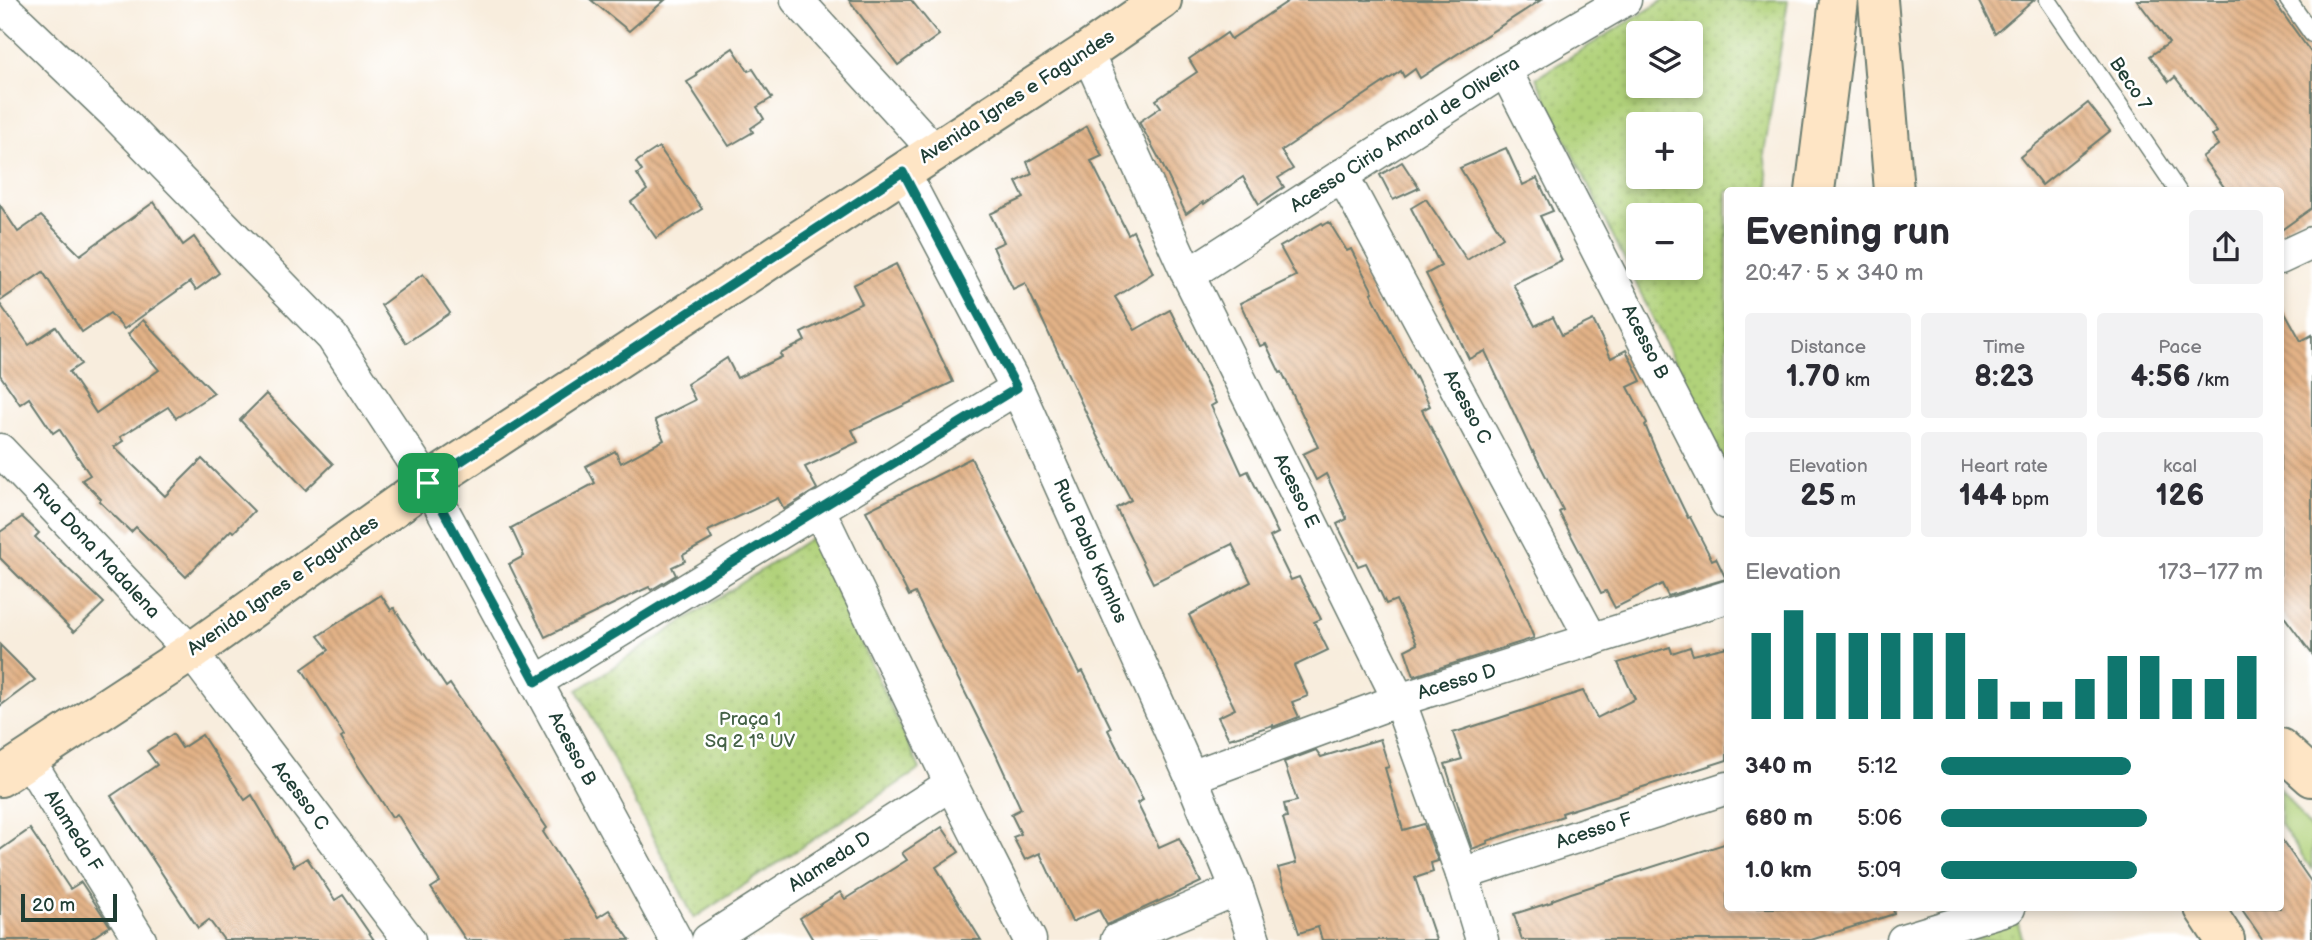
<!DOCTYPE html>
<html lang="en">
<head>
<meta charset="utf-8">
<style>
	:root { --surface:#fff; --page:#f2f2f3; --text:#2b2b33; --muted:#7c7c81; --accent:#0f766e }
	body { margin:0; font-family:"Balsamiq Sans",sans-serif; background:var(--page); color:var(--text); height:100vh; display:flex; flex-direction:column; font-size:26px; white-space:nowrap }
	* { box-sizing:border-box; margin:0 }
	p { font-size:23px; color:var(--muted) }
	.icon { flex:none; width:38px; height:38px; fill:none; stroke:currentColor; stroke-width:2; stroke-linecap:round; stroke-linejoin:round }
	.map { position:relative; flex:1; overflow:hidden }
	.drawer { position:absolute; left:1724px; top:187px; width:560px; height:724px; display:flex; flex-direction:column; background:var(--surface); border-radius:7px; box-shadow:0 4px 10px #0003 }
	.drawer>* { flex:none }
	.fabs { position:absolute; left:1626px; top:21px; display:grid; gap:14px }
	.fabs a { display:grid; place-items:center; width:77px; height:77px; border-radius:7px; background:var(--surface); box-shadow:0 4px 10px #0003; font-size:35px }
	.scale { position:absolute; left:21px; bottom:18px; width:96px; box-sizing:border-box; padding-left:7px; border:4px solid #1f3d34; border-top:0; font-size:19px; line-height:24px; white-space:nowrap; color:#1f3d34; -webkit-text-stroke:5px #fff; paint-order:stroke }
	.pin { position:absolute; display:grid; place-items:center; width:60px; height:60px; color:#fff; margin:-30px; border-radius:14px; box-shadow:0 4px 10px #0006 }
	.round { display:grid; place-items:center; flex:none; width:74px; height:74px; border-radius:7px; background:var(--page) }
	.headline { display:flex; align-items:center; justify-content:space-between; height:119px; padding:0 21px }
	h1 { font-size:38px; font-weight:700; line-height:52px }
	.metrics { display:grid; grid-template-columns:repeat(3,1fr); gap:10px; height:119px; padding:7px 21px }
	.metrics div { display:grid; align-content:center; border-radius:7px; background:var(--page); text-align:center }
	.metrics b { font-size:30px; font-weight:700 }
	.metrics small { font-size:19px; font-weight:400 }
	.metrics p { font-size:19px }
	.chart { height:196px; padding:14px 21px }
	.chart p { display:flex; justify-content:space-between }
	.chart svg { width:100%; height:126px; margin-top:7px; stroke:var(--accent); stroke-width:6 }
	ul { padding:0 21px; list-style:none; font-size:23px }
	li { display:grid; grid-template-columns:112px 84px 1fr; align-items:center; height:52px }
	li i { height:18px; border-radius:9px; background:var(--accent) }
	.map>svg:first-child { display:block }
</style>
</head>
<body>
<div class="map">
<svg width="2312" height="940" viewBox="0 0 2312 940">
	<defs>
		<pattern id="park-dots" width="8" height="8" patternUnits="userSpaceOnUse" patternTransform="scale(1.75)"><rect width="8" height="8" fill="#b1d27a"/><path d="M2 2h.1M6 6h.1" fill="none" stroke="#98b56a" stroke-width="1.8" stroke-linecap="round"/></pattern>
		<pattern id="building-back-hatch" width="6" height="6" patternUnits="userSpaceOnUse" patternTransform="scale(1.75)"><rect width="6" height="6" fill="#e3b287"/><path d="M-1 5l2 2M0 0l6 6M5-1l2 2" fill="none" stroke="#b7926f"/></pattern>
	</defs>
	<rect width="100%" height="100%" fill="#fff"/>
	<filter id="ink" filterUnits="userSpaceOnUse"><feTurbulence type="fractalNoise" baseFrequency=".0143" numOctaves="2"/><feDisplacementMap in="SourceGraphic" scale="14" xChannelSelector="R" yChannelSelector="G"/><feConvolveMatrix kernelMatrix="1 2 1 2 8 2 1 2 1" color-interpolation-filters="sRGB"/></filter>
	<filter id="wash" filterUnits="userSpaceOnUse"><feTurbulence type="fractalNoise" baseFrequency=".00686" numOctaves="4" result="noise"/><feDisplacementMap in="SourceGraphic" scale="28" xChannelSelector="R" yChannelSelector="G"/><feGaussianBlur stdDeviation="1.57" result="paint"/><feColorMatrix in="noise" values="0 0 0 0 0 0 0 0 0 0 0 0 0 0 0 0 0 1.4 0 .05"/><feComposite in="paint" operator="in"/></filter>
	<g filter="url(#wash)">
		<rect width="100%" height="100%" fill="#f8eddd"/>
		<polygon fill="#b1d27a" stroke="#688857" stroke-width="2" points="2280,788 2312,831 2312,870 2280,823"/>
		<g fill="url(#park-dots)" stroke="#688857" stroke-width="2" fill-rule="evenodd">
			<path d="M 1664,0 L 1788,0 L 1764,154 L 1770,191 L 1727,191 L 1727,470 L 1536,78 ZM 1638,33 L 1690,33 L 1690,86 L 1638,86 ZM 1638,124 L 1690,124 L 1690,177 L 1638,177 ZM 1638,215 L 1690,215 L 1690,268 L 1638,268 Z"/>
			<polygon points="812,537 920,769 694,918 578,690"/>
			<polygon points="2017,921 2023,940 1957,940"/>
		</g>
		<g id="blocks">
			<g fill="url(#building-back-hatch)">
				<polygon points="591,0 665,0 629,31"/>
				<polygon points="849,0 911,0 939,35 898,65"/>
				<polygon points="1290,0 1541,0 1420,78 1415,69 1404,77 1401,71 1281,151 1293,169 1278,178 1284,187 1259,204 1243,177 1204,204 1203,202 1186,214 1161,162 1139,122 1161,107 1156,100 1197,72 1189,59 1227,33 1231,39"/>
				<polygon points="1978,0 2034,0 1995,34"/>
				<polygon points="2137,0 2273,0 2312,54 2312,208 2280,231 2280,191 2227,191 2202,157 2218,145 2212,136 2217,132 2175,77 2169,82 2150,56 2169,43"/>
				<polygon points="733,48 748,71 753,69 772,98 757,107 764,119 751,128 753,132 729,146 687,82 697,76 696,73"/>
				<polygon points="2088,103 2110,131 2042,185 2020,157"/>
				<polygon points="1087,126 1102,156 1091,161 1128,234 1133,231 1153,273 1115,297 1135,330 1170,310 1216,403 1211,406 1242,474 1248,471 1278,533 1270,537 1291,580 1299,577 1321,619 1314,622 1328,650 1294,666 1308,696 1292,702 1299,717 1273,727 1273,725 1229,739 1218,717 1235,709 1189,615 1251,582 1232,544 1153,583 1116,508 1131,500 1097,436 1025,283 1013,289 993,247 1004,242 990,214 1024,198 1016,182 1032,174 1027,162"/>
				<polygon points="659,147 702,209 656,238 631,202 647,190 637,174 642,171 636,162"/>
				<polygon points="1506,148 1523,185 1537,178 1553,211 1540,216 1562,260 1513,284 1535,326 1553,317 1562,335 1593,320 1611,358 1626,350 1641,381 1628,387 1647,423 1645,425 1659,458 1688,518 1690,517 1712,560 1716,558 1726,579 1668,596 1662,584 1615,608 1606,591 1601,593 1559,512 1563,510 1533,451 1532,452 1485,351 1469,359 1456,332 1426,274 1441,266 1411,208 1426,199 1467,260 1503,237 1460,168"/>
				<polygon points="1402,162 1419,188 1393,200 1380,175"/>
				<polygon points="154,202 183,245 194,237 219,273 196,290 190,282 124,329 110,313 82,332 43,272 0,301 0,205 18,232 41,216 80,255"/>
				<polygon points="1329,222 1347,251 1351,249 1373,292 1371,293 1415,378 1416,377 1430,406 1422,410 1517,597 1534,638 1414,676 1405,650 1417,644 1396,600 1386,604 1366,563 1358,566 1337,524 1347,519 1326,474 1316,480 1303,454 1318,447 1282,372 1280,373 1266,344 1260,346 1240,303 1296,276 1280,247 1322,223 1324,225"/>
				<polygon points="896,264 953,382 852,430 858,442 805,467 817,489 784,509 778,498 708,531 712,539 683,555 685,561 672,567 676,575 651,590 649,587 632,595 545,637 509,564 524,556 511,528 595,483 586,466 615,451 621,463 664,440 655,420 695,400 687,384 727,358 737,378 782,357 780,354 805,341 801,333 862,303 853,285"/>
				<polygon points="423,274 450,313 406,343 381,305"/>
				<polygon points="2280,303 2301,341 2312,335 2312,654 2280,611"/>
				<polygon points="0,304 29,345 56,327 81,364 69,372 96,413 159,370 128,334 143,320 214,393 176,418 168,407 120,437 123,441 114,447 165,496 202,459 254,511 234,532 231,530 186,577 136,527 131,532 99,501 101,499 82,480 90,475 59,429 53,433 29,398 20,404 0,375"/>
				<polygon points="266,394 333,464 306,490 240,420"/>
				<polygon points="971,458 1079,673 1083,671 1111,728 1108,730 1143,800 1137,803 1159,847 1179,838 1201,882 1107,925 1099,910 1072,922 1040,853 1025,860 1013,837 1021,834 1011,814 1021,809 993,748 915,593 909,596 866,511"/>
				<polygon points="22,517 39,533 35,537 104,603 74,632 0,558 0,532"/>
				<polygon points="381,595 391,610 394,608 446,687 450,684 547,828 543,832 598,917 609,910 630,940 466,940 431,888 440,882 397,814 392,817 357,764 341,737 344,735 302,669 329,650 318,636"/>
				<polygon points="0,645 35,680 0,706"/>
				<polygon points="1670,647 1672,653 1690,647 1693,655 1727,647 1727,760 1562,813 1563,816 1487,841 1488,843 1472,849 1445,764 1462,759 1453,733 1583,691 1597,718 1635,699 1618,663"/>
				<polygon points="173,734 182,748 202,735 245,800 252,795 294,866 307,858 335,900 343,895 374,940 224,940 209,920 198,928 111,796 157,765 147,751"/>
				<polygon points="1380,739 1389,767 1385,768 1403,830 1424,824 1438,861 1431,863 1433,872 1415,878 1436,940 1322,940 1318,927 1299,933 1278,868 1296,863 1283,818 1287,817 1284,804 1297,801 1284,762 1316,750 1321,757"/>
				<polygon points="942,827 959,852 936,867 981,940 813,940 800,918 840,892 845,899 907,860 902,853"/>
				<polygon points="30,829 70,889 81,882 110,926 89,940 0,940 0,850"/>
				<polygon points="2280,837 2312,883 2312,940 2263,940 2241,908 2280,908"/>
				<polygon points="1727,843 1727,908 1893,908 1894,914 1811,940 1522,940 1514,914 1552,902 1552,900 1571,893"/>
			</g>
		</g>
	</g>
	<g filter="url(#ink)">
		<use href="#blocks" fill-opacity="0" stroke="#6b7b6f" stroke-width="2"/>
		<g fill="none" stroke-linecap="round" stroke-linejoin="round">
			<defs>
				<g id="lane">
					<polyline points="2048,0 2178,191"/>
					<polyline points="2288,0 2312,34"/>
				</g>
				<g id="street">
					<polyline points="797,0 935,151"/>
					<polyline points="0,4 115,114 332,337 428,483 676,940"/>
					<polyline points="1087,52 1188,275 1399,700 1462,874 1482,940"/>
					<polyline points="1505,70 1727,503"/>
					<polyline points="903,172 1017,388 1191,777 1237,889 1254,940"/>
					<polyline points="1342,175 1592,640"/>
					<polyline points="2280,258 2312,243"/>
					<polyline points="1188,275 1505,70 1625,0"/>
					<polyline points="0,450 191,652 409,940"/>
					<polyline points="818,508 951,784 1030,940"/>
					<polyline points="536,682 1017,388"/>
					<polyline points="28,759 140,940"/>
					<polyline points="1191,777 1399,700 1727,597"/>
					<polyline points="1462,874 1727,788"/>
					<polyline points="708,940 951,784"/>
					<polyline points="1117,940 1237,889"/>
					<polyline points="1903,940 2009,908"/>
				</g>
				<g id="secondary">
					<polyline points="1878,0 1894,191"/>
					<polyline points="1815,191 1839,0"/>
					<polyline points="2280,748 2312,777"/>
					<polyline points="0,777 191,652 428,483 1087,52 1162,0"/>
					<polyline points="2204,908 2225,940"/>
				</g>
			</defs>
			<use href="#lane" stroke="#6b7b6f" stroke-width="19"/>
			<use href="#street" stroke="#6b7b6f" stroke-width="35"/>
			<use href="#secondary" stroke="#6b7b6f" stroke-width="42"/>
			<use href="#lane" stroke="#fff" stroke-width="16"/>
			<use href="#street" stroke="#fff" stroke-width="32"/>
			<use href="#secondary" stroke="#fee5c5" stroke-width="38"/>
		</g>
	</g>
	<g fill="none" stroke-linecap="round" stroke-linejoin="round" filter="url(#ink)">
		<defs>
			<polygon id="route" points="903,172 1017,388 536,682 428,483"/>
		</defs>
		<use href="#route" stroke="#fff" stroke-width="14"/>
		<use href="#route" stroke="#0f766e" stroke-width="9"/>
	</g>
	<g text-anchor="middle" dominant-baseline="central" stroke-width="5" stroke-linejoin="round" paint-order="stroke">
		<g font-size="19" fill="#1f3d34" stroke="#fff">
			<text transform="translate(2130 84) rotate(56)">Beco 7</text>
			<text transform="translate(1017 97) rotate(-33)">Avenida Ignes e Fagundes</text>
			<text transform="translate(1405 135) rotate(-33)">Acesso Cirio Amaral de Oliveira</text>
			<text transform="translate(1645 342) rotate(63)">Acesso B</text>
			<text transform="translate(1467 407) rotate(62)">Acesso C</text>
			<text transform="translate(1296 491) rotate(64)">Acesso E</text>
			<text transform="translate(96 551) rotate(47)">Rua Dona Madalena</text>
			<text transform="translate(1090 551) rotate(66)">Rua Pablo Komlos</text>
			<text transform="translate(283 586) rotate(-35)">Avenida Ignes e Fagundes</text>
			<text transform="translate(1457 682) rotate(-17)">Acesso D</text>
			<text transform="translate(572 749) rotate(62)">Acesso B</text>
			<text transform="translate(300 796) rotate(53)">Acesso C</text>
			<text transform="translate(73 831) rotate(58)">Alameda F</text>
			<text transform="translate(1594 831) rotate(-18)">Acesso F</text>
			<text transform="translate(830 862) rotate(-33)">Alameda D</text>
		</g>
		<g font-size="19" fill="#446246" stroke="#fff">
			<text x="750" y="719">Praça 1<tspan x="750" dy="22">Sq 2 1ª UV</tspan></text>
		</g>
	</g>
</svg>
<div class="fabs">
<a><svg class="icon" aria-label="layers" viewBox="0 0 24 24"><path d="M12 4l9 5-9 5-9-5zM3 14l9 5 9-5"/></svg></a>
<a>+</a>
<a>−</a>
</div>
<div class="scale">20 m</div>
<div class="pin" style="left:428px;top:483px;background:#1e9e55"><svg class="icon" aria-label="arrive" viewBox="0 0 24 24"><path d="M6 21V4h12l-3 4 3 4H6"/></svg></div>
<section class="drawer">
<div class="headline"><div><h1>Evening run</h1><p>20:47 · 5 × 340 m</p></div><a class="round"><svg class="icon" aria-label="share" viewBox="0 0 24 24"><path d="M12 15V3M7 8l5-5 5 5M5 13v7h14v-7"/></svg></a></div>
<div class="metrics">
<div><p>Distance</p><b>1.70<small> km</small></b></div>
<div><p>Time</p><b>8:23</b></div>
<div><p>Pace</p><b>4:56<small> /km</small></b></div>
</div>
<div class="metrics">
<div><p>Elevation</p><b>25<small> m</small></b></div>
<div><p>Heart rate</p><b>144<small> bpm</small></b></div>
<div><p>kcal</p><b>126</b></div>
</div>
<div class="chart"><p><span>Elevation</span>173–177 m</p>
<svg viewBox="0 0 160 44" preserveAspectRatio="none"><path d="M5 44V14M15 44V6M25 44V14M35 44V14M45 44V14M55 44V14M65 44V14M75 44V30M85 44V38M95 44V38M105 44V30M115 44V22M125 44V22M135 44V30M145 44V30M155 44V22"/></svg>
</div>
<ul>
<li><b>340 m</b>5:12<i style="width:59%"></i></li>
<li><b>680 m</b>5:06<i style="width:64%"></i></li>
<li><b>1.0 km</b>5:09<i style="width:61%"></i></li>
</ul>
</section>
</div>
</body>
</html>
